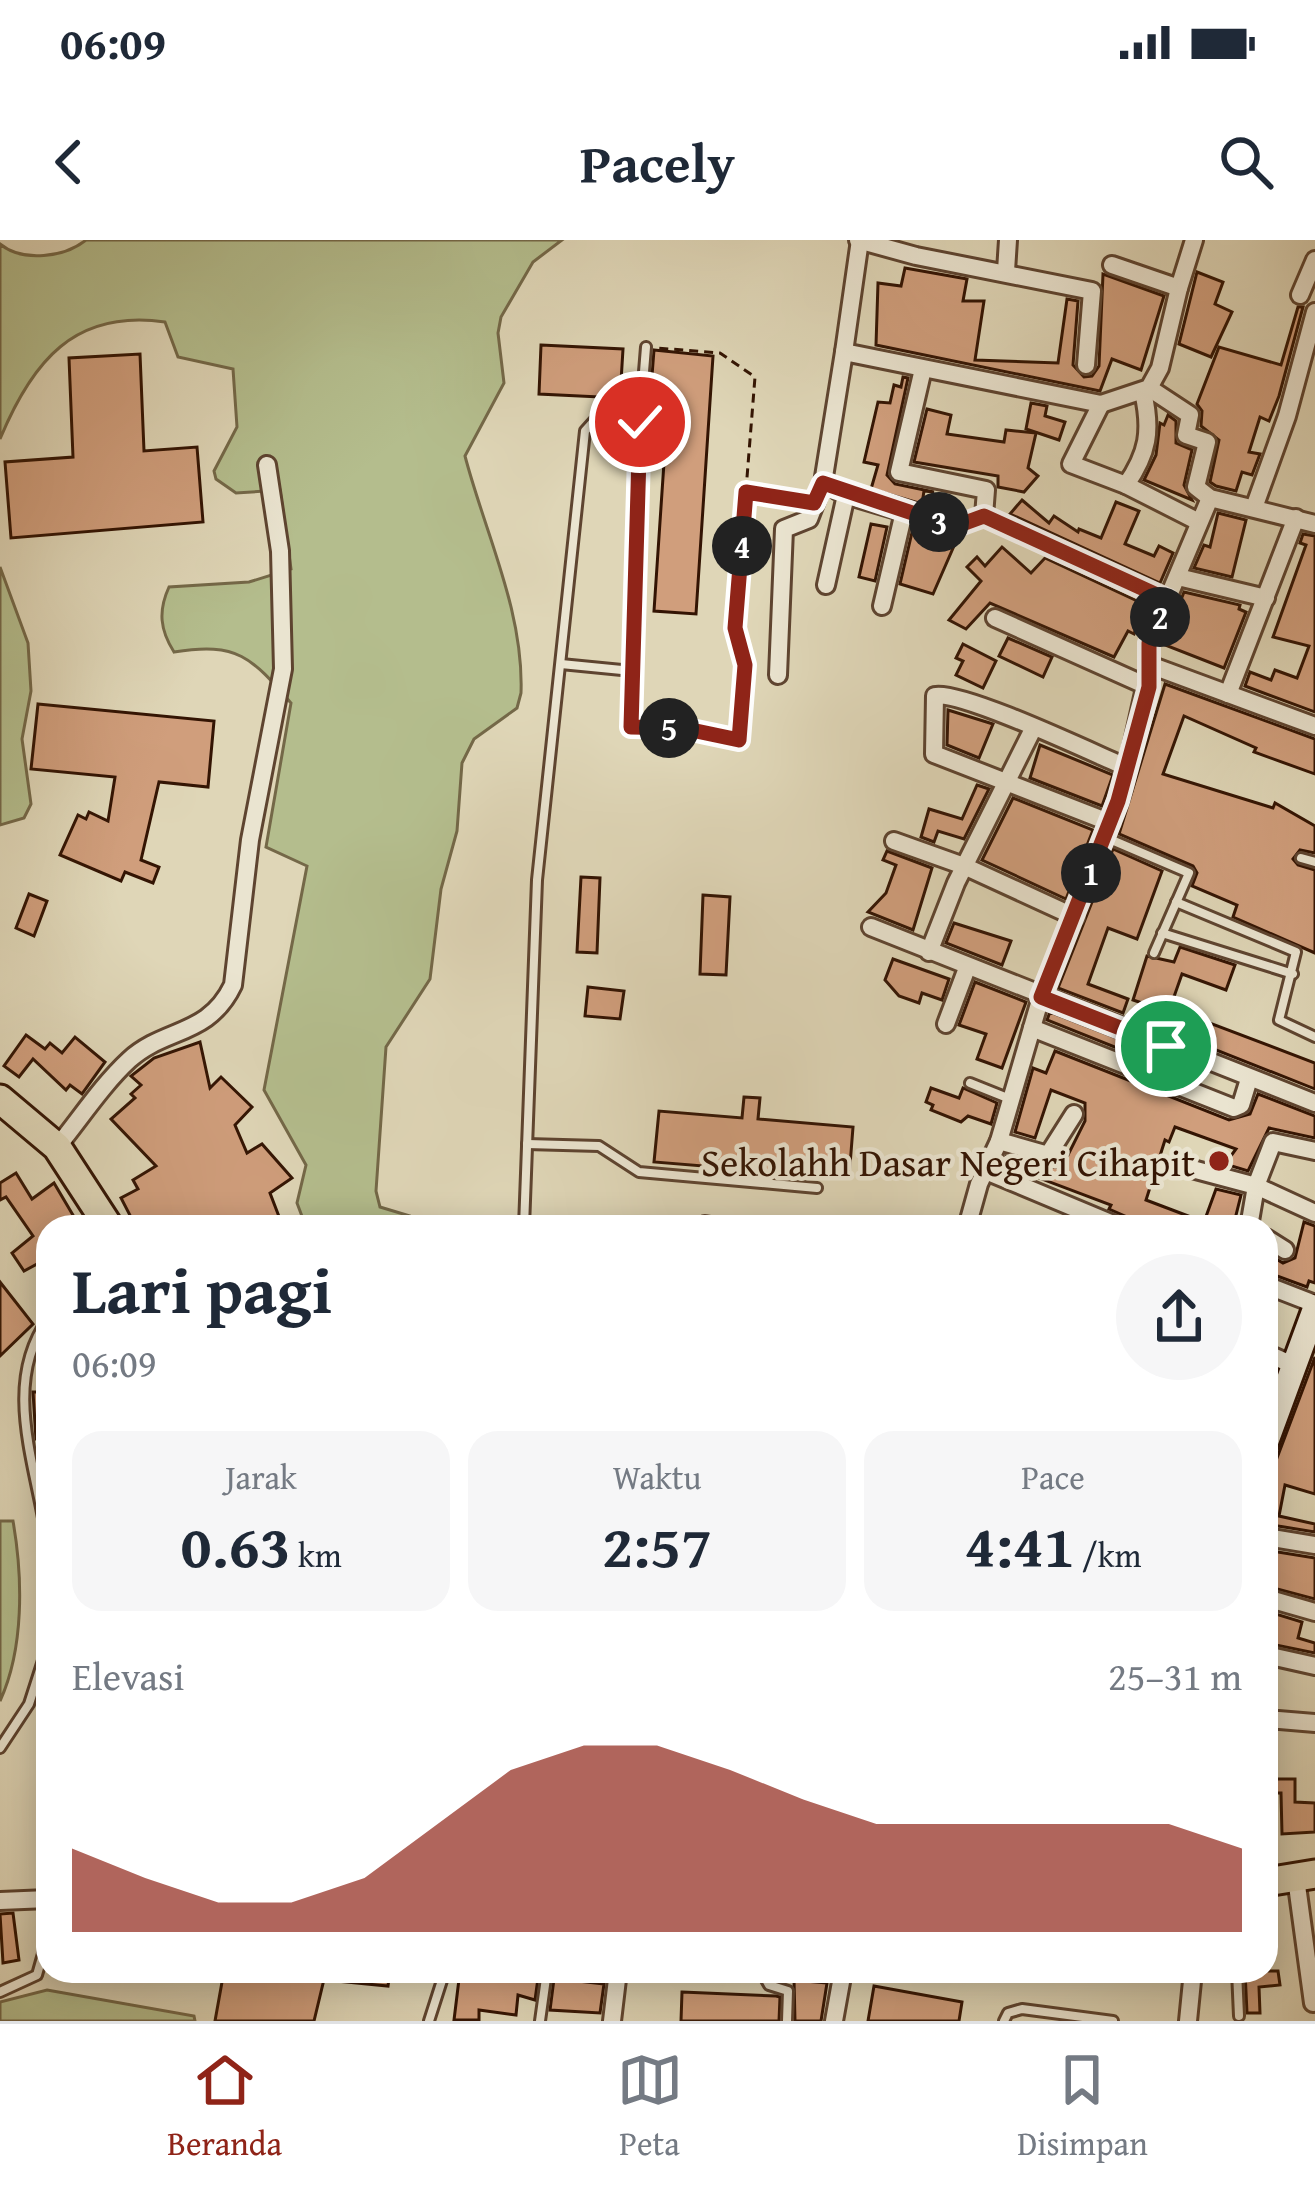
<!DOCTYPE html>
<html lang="id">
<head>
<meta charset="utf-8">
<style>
	:root { --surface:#fff; --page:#f6f6f7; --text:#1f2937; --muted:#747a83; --line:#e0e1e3; --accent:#8f2418 }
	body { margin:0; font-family:"Gentium Book Plus",serif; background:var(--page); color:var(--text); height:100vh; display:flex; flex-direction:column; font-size:45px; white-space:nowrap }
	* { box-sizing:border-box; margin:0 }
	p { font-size:39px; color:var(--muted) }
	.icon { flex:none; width:66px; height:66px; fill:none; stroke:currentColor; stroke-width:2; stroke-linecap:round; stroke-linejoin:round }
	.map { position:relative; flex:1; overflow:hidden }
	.drawer { position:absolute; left:36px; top:975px; width:1242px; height:768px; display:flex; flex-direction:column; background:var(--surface); border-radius:36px; box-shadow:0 6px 30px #0003 }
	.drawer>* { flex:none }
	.pin { position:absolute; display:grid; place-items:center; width:102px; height:102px; color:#fff; margin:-51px; border:6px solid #fff; border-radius:50%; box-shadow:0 3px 12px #0007 }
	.km { position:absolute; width:60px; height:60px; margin:-30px; border-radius:50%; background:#222; color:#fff; font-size:33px; line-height:60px; text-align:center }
	.round { display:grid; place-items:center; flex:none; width:126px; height:126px; border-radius:63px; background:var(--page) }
	.summary { display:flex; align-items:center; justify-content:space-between; height:204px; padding:0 36px }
	h1 { font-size:66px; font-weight:700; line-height:90px }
	.stats { display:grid; grid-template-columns:repeat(3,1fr); gap:18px; height:204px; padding:12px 36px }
	.stats div { display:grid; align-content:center; border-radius:30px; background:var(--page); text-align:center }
	.stats b { font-size:60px; font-weight:700 }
	.stats small { font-size:33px; font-weight:400 }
	.stats p { font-size:33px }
	.chart { height:336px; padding:24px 36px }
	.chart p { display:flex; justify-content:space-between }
	.chart svg { width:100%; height:216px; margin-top:12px; fill:var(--accent); opacity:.7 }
	.status { display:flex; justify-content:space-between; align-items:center; height:84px; padding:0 60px; background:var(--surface); direction:ltr }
	.status svg { height:33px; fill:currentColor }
	header { display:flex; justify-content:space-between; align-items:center; height:156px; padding:0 36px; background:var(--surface); font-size:54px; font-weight:700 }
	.menu { display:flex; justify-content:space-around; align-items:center; height:168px; border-top:3px solid var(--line); background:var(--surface); font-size:33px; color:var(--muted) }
	.menu a { display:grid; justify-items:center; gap:6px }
	.menu .on { color:var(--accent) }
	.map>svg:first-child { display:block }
</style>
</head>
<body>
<div class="status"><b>06:09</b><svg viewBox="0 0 49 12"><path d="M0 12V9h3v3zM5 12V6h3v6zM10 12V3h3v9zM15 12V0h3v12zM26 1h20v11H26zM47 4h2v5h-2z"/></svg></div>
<header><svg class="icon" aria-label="back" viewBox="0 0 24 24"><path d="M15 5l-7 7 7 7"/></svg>Pacely<svg class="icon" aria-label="search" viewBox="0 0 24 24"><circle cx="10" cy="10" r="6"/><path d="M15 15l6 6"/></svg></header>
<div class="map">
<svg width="1315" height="1781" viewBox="0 0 1315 1781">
	<rect width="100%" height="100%" fill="#dfd6b7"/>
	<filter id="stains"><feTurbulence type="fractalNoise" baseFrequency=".00167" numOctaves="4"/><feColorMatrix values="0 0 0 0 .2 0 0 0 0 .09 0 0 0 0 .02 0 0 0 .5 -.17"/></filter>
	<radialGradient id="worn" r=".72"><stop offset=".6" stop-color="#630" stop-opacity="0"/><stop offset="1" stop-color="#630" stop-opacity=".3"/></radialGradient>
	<g fill="#b4bd8d" stroke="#746848" stroke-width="3">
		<path d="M 86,0 L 562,0 L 533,22 L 501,77 L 498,93 L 504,143 L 465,216 C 485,293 524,371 521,453 L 517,468 L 474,499 L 462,523 L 457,591 L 441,649 L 430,739 L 386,807 L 376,951 L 380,967 L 410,976 L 416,987 L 306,987 L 297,963 L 306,925 L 264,850 L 307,626 L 266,607 L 291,463 C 251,417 238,402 174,412 C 160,390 158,371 169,347 L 249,342 L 291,329 L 280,250 L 236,253 L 216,239 L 214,231 L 237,187 L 233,129 L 178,117 L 165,82 C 74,69 32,122 0,199 L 0,4 C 23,23 65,17 86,0 Z"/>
		<polygon points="0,327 28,403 31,451 22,499 31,564 24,578 0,585"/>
		<path d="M 0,1281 L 13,1281 C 23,1338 24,1409 0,1461 Z"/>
		<polygon points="47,1750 194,1776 195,1781 0,1781 0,1762"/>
	</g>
	<g fill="#d09e7c" stroke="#331403" stroke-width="3">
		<polygon points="905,28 967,39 963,61 984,61 975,120 1058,123 1067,59 1078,61 1073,125 1084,137 1092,136 1099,126 1103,34 1164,56 1141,130 1112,119 1100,151 876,105 878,43 901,46"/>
		<polygon points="1197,32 1223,42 1215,64 1232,72 1211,117 1179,104"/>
		<polygon points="1298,67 1303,67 1279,156 1269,181 1260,177 1249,212 1260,214 1252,235 1242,232 1236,251 1216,246 1210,242 1219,200 1201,186 1202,171 1197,164 1219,107 1281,125"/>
		<polygon points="541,105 623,109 620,158 539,154"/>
		<polygon points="654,110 713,116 696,374 654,371 668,163 650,161"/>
		<polygon points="140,114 144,211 197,207 203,282 11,298 5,222 73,217 69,118"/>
		<polygon points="903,137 908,138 887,235 895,244 934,252 924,251 922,264 871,249 878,225 864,222 878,162 890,163 894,145 901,147"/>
		<polygon points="1031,163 1047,166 1045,176 1065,182 1059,200 1026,189"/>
		<polygon points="927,169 951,175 947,194 1004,202 1006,190 1036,193 1028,228 1038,236 1024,252 998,247 998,236 914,222"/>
		<polygon points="1168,175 1176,181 1176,203 1192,210 1184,245 1192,260 1144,240 1156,215 1160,183 1164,185"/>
		<polygon points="1022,260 1049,283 1054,276 1078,292 1079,289 1101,298 1116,262 1139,271 1125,304 1154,316 1159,306 1173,313 1160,343 1010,274"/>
		<polygon points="1218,273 1246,280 1232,337 1194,328 1204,305 1210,307"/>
		<polygon points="871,284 887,287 875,341 859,337"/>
		<polygon points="913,288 957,299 933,354 900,344"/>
		<polygon points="1303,294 1315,296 1315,472 1245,446 1250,432 1271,440 1275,430 1297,438 1309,406 1273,397 1306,305 1300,303"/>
		<polygon points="1002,307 1031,333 1045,318 1150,367 1144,365 1134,394 1128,391 1114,417 990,363 966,389 949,380 981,341 967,327 977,317 985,326"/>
		<polygon points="1184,352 1240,365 1239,369 1246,372 1224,428 1165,405 1183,367 1179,365"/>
		<polygon points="1008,398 1052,417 1043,437 999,416"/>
		<polygon points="963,404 996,421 983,448 956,435 963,421 956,418"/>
		<polygon points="1165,444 1315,499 1315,534 1254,512 1256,508 1184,476 1163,534 1273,568 1275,563 1315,586 1315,613 1300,610 1293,619 1298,625 1315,630 1315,713 1233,677 1237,665 1192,646 1197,633 1193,626 1119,594"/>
		<polygon points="38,464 214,481 208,547 159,542 141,620 159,627 153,643 125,632 121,641 60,615 78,575 86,579 89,572 108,581 115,537 31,529"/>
		<polygon points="948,470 993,484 979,518 947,505"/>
		<polygon points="1040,505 1113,535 1102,566 1030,538"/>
		<polygon points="977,545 989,549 964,599 938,591 934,602 921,597 929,569 962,579"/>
		<polygon points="1013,558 1093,590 1066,659 982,620"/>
		<polygon points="1113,609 1162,631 1137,699 1108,688 1088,744 1128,759 1123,773 1058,748"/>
		<polygon points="887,611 932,628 913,690 868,672 886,653 896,625 883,620"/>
		<polygon points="581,637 600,638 597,713 577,712"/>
		<polygon points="29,654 47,661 34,696 16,688"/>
		<polygon points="703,655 730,657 726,735 700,734"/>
		<polygon points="954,683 1011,701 1002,725 946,703"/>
		<polygon points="1180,707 1235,725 1226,750 1182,734 1170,768 1315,823 1315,849 1153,785 1160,769 1133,760 1147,716 1174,722"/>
		<polygon points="893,719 949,739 942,760 922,753 919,763 899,756 885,740"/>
		<polygon points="975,742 1026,762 1002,828 977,819 986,794 959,785"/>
		<polygon points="588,747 624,751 620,779 585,776"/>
		<polygon points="1050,772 1155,813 1152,822 1047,780"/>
		<polygon points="26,795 45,809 50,803 62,813 75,797 105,822 82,854 70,845 66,850 33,819 19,837 4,826"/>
		<polygon points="200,802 210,848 221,837 252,867 235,885 247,913 262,904 292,938 270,953 283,987 136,987 121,958 138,949 133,940 156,926 111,879 135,858 131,854 141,845 131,836 154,818"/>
		<polygon points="1055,811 1229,880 1250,874 1258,854 1315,876 1315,898 1269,888 1248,931 1225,924 1236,909 1175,887 1169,902 1165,900 1146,960 1204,982 1216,949 1241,955 1233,987 1133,987 1129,978 1109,969 1111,965 1002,924 1006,916 1045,927 1062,927 1085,881 1085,863 1051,850 1035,898 1015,892 1033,828 1046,833"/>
		<polygon points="931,848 959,858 963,848 997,863 991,884 968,876 961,882 931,870 933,865 926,862"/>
		<polygon points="744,857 760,858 758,879 853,887 849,938 654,922 659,871 742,878"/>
		<polygon points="16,933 32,959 54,943 80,987 48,987 48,1018 24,1031 12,1013 33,996 6,957 0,960 0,943"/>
		<polygon points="1304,982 1315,986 1315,1043 1309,1041 1307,1047 1266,1032 1266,1013 1283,1023 1295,1018"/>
		<polygon points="0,1042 33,1084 0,1116"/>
		<polygon points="1315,1117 1315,1254 1285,1245 1279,1276 1315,1284 1315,1292 1266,1284 1266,1247"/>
		<polygon points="33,1152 48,1152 48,1199 36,1199"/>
		<polygon points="1266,1310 1315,1318 1315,1359 1266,1346"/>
		<polygon points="1266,1371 1302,1382 1298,1398 1315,1403 1315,1413 1266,1403"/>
		<polygon points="1270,1539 1295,1539 1295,1562 1315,1563 1315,1592 1282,1594 1281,1553 1270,1553"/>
		<polygon points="13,1673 19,1720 3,1723 0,1674"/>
		<polygon points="224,1731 326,1731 314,1781 215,1781"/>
		<polygon points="335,1731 390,1731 388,1746 335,1741"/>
		<polygon points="460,1731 539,1731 535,1760 518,1755 516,1775 479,1770 479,1780 454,1780"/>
		<polygon points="555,1731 578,1731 577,1741 604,1744 600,1773 550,1770"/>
		<polygon points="1245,1731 1278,1731 1280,1745 1259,1747 1260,1773 1247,1773"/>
		<polygon points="794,1740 827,1743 821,1781 795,1781"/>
		<polygon points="874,1746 962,1762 959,1781 868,1781"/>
		<polygon points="682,1752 776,1756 780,1757 779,1781 681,1781"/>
	</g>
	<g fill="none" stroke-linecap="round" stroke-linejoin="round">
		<defs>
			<g id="lane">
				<polyline points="561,424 632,431"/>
				<polyline points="631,487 636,231 646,107"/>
				<polyline points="1107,598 1189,633 1154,713"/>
				<polyline points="1301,618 1315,622"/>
				<polyline points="1176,662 1296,712 1279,780 1315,797"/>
				<polyline points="1162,693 1293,734"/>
				<polyline points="970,843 1010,859"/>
				<polyline points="527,904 599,906 639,932 817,948"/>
				<polyline points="524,987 537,640 585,191 594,181 640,182"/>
				<path d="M 48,1079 C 0,1146 38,1229 48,1308"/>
				<polyline points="0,1508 29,1464 48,1405"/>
				<polyline points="761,1731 769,1745 788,1751 787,1781"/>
				<polyline points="1237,1731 1239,1776"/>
				<polyline points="0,1752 37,1735 48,1696"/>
				<polyline points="429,1781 445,1731"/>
				<polyline points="540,1781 547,1731"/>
				<polyline points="1004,1781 1008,1773 1022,1769 1113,1781"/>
			</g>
			<g id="street">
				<polyline points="858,0 916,16 1092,51 1086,125"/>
				<polyline points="1112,25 1179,48 1194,0"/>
				<polyline points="1006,31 1008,0"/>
				<polyline points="1300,55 1315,20"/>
				<polyline points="844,112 860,0"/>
				<polyline points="923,129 899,232 986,250 984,276"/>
				<polyline points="1149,148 1190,175 1186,195 1207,202 1196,247 1210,258 1315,284"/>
				<path d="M 1143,152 C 1152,191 1148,213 1126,245 L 1199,282"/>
				<polyline points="1101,164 1071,224 1126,245"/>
				<polyline points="846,255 954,287 984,276 1167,360"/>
				<polyline points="1210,258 1149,403 1150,425 1315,486"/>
				<polyline points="1255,265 1287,176 1315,72"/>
				<polyline points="1178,337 1266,358"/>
				<polyline points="826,345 846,255 838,251"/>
				<polyline points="882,366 904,272"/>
				<polyline points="995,378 1149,447"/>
				<polyline points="778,435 784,289 809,279 823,243 844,112 1101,164 1149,148 1160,128 1179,48"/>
				<polyline points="1228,454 1296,278"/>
				<path d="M 1111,583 L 934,514 L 935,456 C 961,450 1095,514 1128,528"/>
				<polyline points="894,601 964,626 1075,677"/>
				<polyline points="871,687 1315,863"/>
				<polyline points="929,712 956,643 1033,489"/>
				<polyline points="946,784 967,728"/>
				<polyline points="1032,788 1234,868 1241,865 1249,839"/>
				<polyline points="999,901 1048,915 1074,874"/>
				<path d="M 57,907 C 80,879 102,845 129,820 C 165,787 208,797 233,745 L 250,600 L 283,429 L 280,311 L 267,225"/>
				<polyline points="1181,926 1256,946 1315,973"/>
				<polyline points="986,931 1120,987"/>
				<polyline points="705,985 716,987"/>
				<polyline points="967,987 979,944 999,901 1041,757 1123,548 1150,425"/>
				<polyline points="1249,987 1256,946 1273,902 1315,911"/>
				<polyline points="1266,998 1285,1010"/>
				<polyline points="1266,1045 1315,1064"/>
				<polyline points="1266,1113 1295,1126"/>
				<polyline points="1266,1297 1315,1305"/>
				<polyline points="1266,1358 1315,1372"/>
				<polyline points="1266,1415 1315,1426"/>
				<polyline points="1266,1479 1315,1483"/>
				<polyline points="1296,1638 1313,1763"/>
				<polyline points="0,1661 48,1659"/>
				<polyline points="612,1781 618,1731"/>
				<polyline points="834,1781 843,1731"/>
				<polyline points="1188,1781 1193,1731"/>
			</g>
			<polyline id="secondary" points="1266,1202 1315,1069"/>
			<g id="primary">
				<polyline points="0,859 57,907 109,987"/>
				<polyline points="1266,1642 1315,1634"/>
			</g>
		</defs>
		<use href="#lane" stroke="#5e4430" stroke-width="14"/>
		<use href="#street" stroke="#5e4430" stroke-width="22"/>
		<use href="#secondary" stroke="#331403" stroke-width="30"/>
		<use href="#primary" stroke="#331403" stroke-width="33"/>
		<g stroke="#331403" stroke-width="3" stroke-dasharray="9 6" stroke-linecap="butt">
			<polyline points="748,253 797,260"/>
			<polyline points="645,487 683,488 739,500 745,425 735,388 755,137 720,113 657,108"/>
		</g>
		<use href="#lane" stroke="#eae4d0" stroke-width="8"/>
		<use href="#street" stroke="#eae4d0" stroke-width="16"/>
		<use href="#secondary" stroke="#eae4d0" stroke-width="24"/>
		<use href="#primary" stroke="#dfd6b7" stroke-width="27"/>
	</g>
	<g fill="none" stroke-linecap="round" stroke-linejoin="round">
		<defs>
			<polyline id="route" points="640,182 631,487 682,488 739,500 745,425 735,388 746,252 814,263 823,243 954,287 984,276 1168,360 1149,403 1149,447 1118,561 1041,757 1166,806"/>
		</defs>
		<use href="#route" stroke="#fff" stroke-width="24"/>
		<use href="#route" stroke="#8f2418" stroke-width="15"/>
	</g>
	<circle fill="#8f2418" stroke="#eae4d0" stroke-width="4.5" cx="1219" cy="921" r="12"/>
	<g text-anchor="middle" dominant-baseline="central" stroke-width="9" stroke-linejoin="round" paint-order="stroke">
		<g font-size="39" fill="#331403" stroke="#eae4d0" text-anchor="end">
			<text x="1195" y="921">Sekolahh Dasar Negeri Cihapit</text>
		</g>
	</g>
	<rect width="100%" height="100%" filter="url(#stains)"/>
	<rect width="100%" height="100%" fill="url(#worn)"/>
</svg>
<div class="pin" style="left:1166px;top:806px;background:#1e9e55"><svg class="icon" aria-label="arrive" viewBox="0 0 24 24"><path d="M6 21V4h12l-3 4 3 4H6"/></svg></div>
<div class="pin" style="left:640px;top:182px;background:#d93025"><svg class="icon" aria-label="check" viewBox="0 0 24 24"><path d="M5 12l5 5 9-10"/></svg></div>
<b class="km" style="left:1091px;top:633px">1</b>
<b class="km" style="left:1160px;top:377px">2</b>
<b class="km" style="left:939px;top:282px">3</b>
<b class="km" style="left:742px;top:306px">4</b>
<b class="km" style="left:669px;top:488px">5</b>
<section class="drawer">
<div class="summary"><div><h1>Lari pagi</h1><p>06:09</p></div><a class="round"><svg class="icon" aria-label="share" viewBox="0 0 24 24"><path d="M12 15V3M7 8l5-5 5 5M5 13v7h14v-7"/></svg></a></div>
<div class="stats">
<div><p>Jarak</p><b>0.63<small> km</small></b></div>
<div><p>Waktu</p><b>2:57</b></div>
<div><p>Pace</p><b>4:41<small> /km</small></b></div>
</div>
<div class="chart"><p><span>Elevasi</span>25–31 m</p>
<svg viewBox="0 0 160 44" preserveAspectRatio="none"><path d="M0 44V27L10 33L20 38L30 38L40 33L50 22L60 11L70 6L80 6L90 11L100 17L110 22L120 22L130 22L140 22L150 22L160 27V44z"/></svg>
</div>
</section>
</div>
<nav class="menu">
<a class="on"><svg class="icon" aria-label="home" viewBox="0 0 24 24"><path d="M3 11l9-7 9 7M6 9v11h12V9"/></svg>Beranda</a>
<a><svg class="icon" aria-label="map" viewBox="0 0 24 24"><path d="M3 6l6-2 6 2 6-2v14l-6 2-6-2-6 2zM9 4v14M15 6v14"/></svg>Peta</a>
<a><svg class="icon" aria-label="saved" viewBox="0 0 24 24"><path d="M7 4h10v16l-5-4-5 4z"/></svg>Disimpan</a>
</nav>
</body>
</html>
